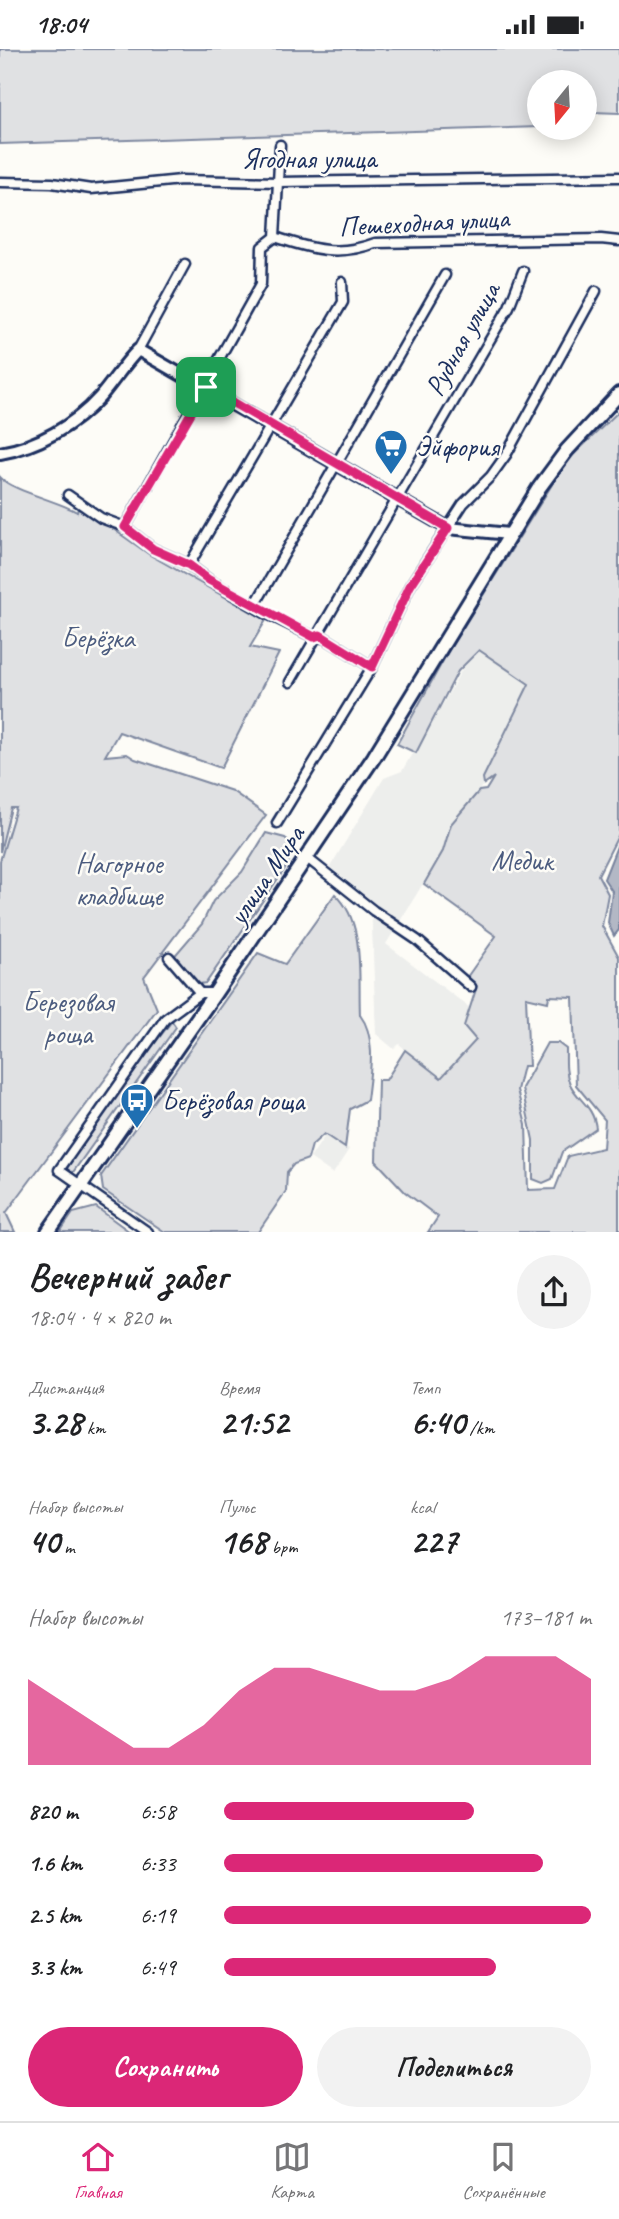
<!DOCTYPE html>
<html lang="ru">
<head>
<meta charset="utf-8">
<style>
	:root { --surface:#fff; --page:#f2f2f2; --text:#202124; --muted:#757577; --line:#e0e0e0; --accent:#db2777 }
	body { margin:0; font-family:Caveat,sans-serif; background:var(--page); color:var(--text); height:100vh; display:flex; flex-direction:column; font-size:26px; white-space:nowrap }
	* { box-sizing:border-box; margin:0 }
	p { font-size:23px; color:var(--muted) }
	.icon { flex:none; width:38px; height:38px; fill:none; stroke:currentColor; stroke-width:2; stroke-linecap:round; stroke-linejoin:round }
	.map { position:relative; height:1183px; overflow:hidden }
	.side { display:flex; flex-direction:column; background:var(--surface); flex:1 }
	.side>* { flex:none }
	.needle { width:46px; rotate:198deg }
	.fabs { position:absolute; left:527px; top:21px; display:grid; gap:14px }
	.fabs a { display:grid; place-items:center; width:70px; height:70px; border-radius:50%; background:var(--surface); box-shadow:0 4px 18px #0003; font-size:35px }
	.pin { position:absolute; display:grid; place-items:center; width:60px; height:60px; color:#fff; margin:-30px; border-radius:14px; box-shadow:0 4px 10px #0006 }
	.round { display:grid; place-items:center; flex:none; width:74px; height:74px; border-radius:37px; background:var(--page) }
	.summary { display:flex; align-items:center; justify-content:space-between; height:119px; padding:0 28px }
	h1 { font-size:38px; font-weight:700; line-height:52px }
	.figures { display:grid; grid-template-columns:repeat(3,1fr); gap:10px; height:119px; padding:7px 28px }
	.figures div { display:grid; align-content:center }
	.figures b { font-size:35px; font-weight:700 }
	.figures small { font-size:19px; font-weight:400 }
	.figures p { font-size:19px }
	.chart { height:196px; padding:14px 28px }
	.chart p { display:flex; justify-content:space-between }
	.chart svg { width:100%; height:126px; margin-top:7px; fill:var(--accent); opacity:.7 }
	.primary-button { display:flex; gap:14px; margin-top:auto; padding:14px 28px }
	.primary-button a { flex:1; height:80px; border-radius:42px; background:var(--accent); color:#fff; font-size:28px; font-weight:700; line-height:80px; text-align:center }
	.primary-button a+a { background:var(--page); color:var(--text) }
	ul { padding:0 28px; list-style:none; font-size:23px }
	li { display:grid; grid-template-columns:112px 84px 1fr; align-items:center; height:52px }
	li i { height:18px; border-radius:9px; background:var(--accent) }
	.status { display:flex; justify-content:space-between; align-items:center; height:49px; padding:0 35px; background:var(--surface); direction:ltr }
	.status svg { height:19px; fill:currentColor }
	.tab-bar { display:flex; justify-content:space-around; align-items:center; height:98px; border-top:2px solid var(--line); background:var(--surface); font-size:19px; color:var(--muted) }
	.tab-bar a { display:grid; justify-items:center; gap:4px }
	.tab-bar .active { color:var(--accent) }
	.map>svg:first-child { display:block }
</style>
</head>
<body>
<div class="status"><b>18:04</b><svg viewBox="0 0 49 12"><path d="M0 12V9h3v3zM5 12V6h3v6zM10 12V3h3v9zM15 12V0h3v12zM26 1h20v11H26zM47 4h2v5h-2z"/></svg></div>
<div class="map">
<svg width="619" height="1183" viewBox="0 0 619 1183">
	<rect width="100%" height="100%" fill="#fdfcf7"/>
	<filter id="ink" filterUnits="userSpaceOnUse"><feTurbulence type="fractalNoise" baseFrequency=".0143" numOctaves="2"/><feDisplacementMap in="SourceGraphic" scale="14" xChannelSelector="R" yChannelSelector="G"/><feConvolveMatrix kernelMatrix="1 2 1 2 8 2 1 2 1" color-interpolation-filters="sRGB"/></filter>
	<g filter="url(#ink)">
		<g fill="#edeeec">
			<polygon points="479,601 529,635 482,729 483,736 451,775 443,802 386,895 470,959 464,977 476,991 441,1030 399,995 394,1000 376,985 371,851 330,818 384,729 402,722 413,703 416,704 461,622"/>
			<polygon points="326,1085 349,1100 333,1125 310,1109"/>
		</g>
		<g fill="#e0e1e3" stroke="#7e88a0" stroke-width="2" fill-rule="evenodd">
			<polygon points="0,0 619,0 619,64 592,63 592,70 585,69 584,33 539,33 539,78 0,95"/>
			<path d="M 619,362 L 619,785 L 598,826 L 608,845 L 602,877 L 619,908 L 619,1183 L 428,1183 L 438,1168 L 405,1143 L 376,1112 L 378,1031 L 386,1031 L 405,1001 L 441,1029 L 476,991 L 464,977 L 477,937 L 467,928 L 496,887 L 424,835 L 443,802 L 451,775 L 479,742 L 486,741 L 494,728 L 484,735 L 483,729 L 529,635 L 479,601 L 458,622 L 416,704 L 397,695 L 449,601 L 566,413 ZM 549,947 L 573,948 L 576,1036 L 605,1071 L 603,1099 L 568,1107 L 555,1140 L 528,1141 L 526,1076 L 517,1041 L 523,1017 L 529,1017 L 526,948 L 548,953 Z"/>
			<path d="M 0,428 C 12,442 56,451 77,463 L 79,456 L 150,506 L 266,571 L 250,598 L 279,604 L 221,719 L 119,683 L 105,707 L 127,705 L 135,710 L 232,742 L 266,766 L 144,928 L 157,960 L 6,1164 L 15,1183 L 0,1183 L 0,812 L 16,759 L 11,759 L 0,803 Z"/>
			<polygon points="266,784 285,789 292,795 293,803 286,818 206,934 192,936 171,911 202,875 213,852 242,823"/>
			<path d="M 335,845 C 366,873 358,928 360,966 C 377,988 370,1025 367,1051 L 350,1060 L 345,1099 L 324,1085 L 312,1096 L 308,1110 L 294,1115 L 287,1123 L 286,1142 L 258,1183 L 165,1183 L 103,1141 L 101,1127 L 258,904 L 285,915 Z"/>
			<polygon points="172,972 176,978 71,1126 65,1121 107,1056"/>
			<path d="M 547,994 L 558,994 L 566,1000 C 566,1012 565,1024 570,1035 C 578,1052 593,1056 596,1079 L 562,1103 L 552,1130 L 543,1134 L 533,1130 L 533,1091 L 522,1039 Z"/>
			<polygon points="96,1158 130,1183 60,1183 73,1164"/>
		</g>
		<polygon fill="#b3b8c5" stroke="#76819c" stroke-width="2" points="619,792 619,881 614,887 608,874 612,842 604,830"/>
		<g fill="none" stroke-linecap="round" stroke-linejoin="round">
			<defs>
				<g id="minor">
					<polyline points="0,133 52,134 91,140 181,131 278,133 619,128"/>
					<path d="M 275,188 C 311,200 338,208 375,194 L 601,190 L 619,192"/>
					<polyline points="138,301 185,215"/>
					<polyline points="68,446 101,469 125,478 153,500 189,516 209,531 265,564 314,588 325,589 372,618"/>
					<polyline points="125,478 261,235 262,198 275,188 280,96"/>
					<polyline points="189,516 343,253 342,233"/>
					<polyline points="255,556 445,226"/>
					<polyline points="290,633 509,258 523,222"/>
					<polyline points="277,774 372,618 410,537 463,455 491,427 506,406 596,242"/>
					<polyline points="307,809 374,862 417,891 471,938"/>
					<polyline points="169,908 200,944"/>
					<polyline points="148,1183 59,1121 165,970 200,944 215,944"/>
				</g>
				<path id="tertiary" d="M 0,404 C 37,398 75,376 100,348 C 113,333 124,315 138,301 L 448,479 L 509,485"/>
				<polyline id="primary" points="48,1183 215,944 374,708 539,439 567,401 619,345"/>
			</defs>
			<use href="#minor" stroke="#1b2f5e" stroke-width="13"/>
			<use href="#tertiary" stroke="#1b2f5e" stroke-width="16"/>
			<use href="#primary" stroke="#1b2f5e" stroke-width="18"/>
			<use href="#minor" stroke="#fdfcf7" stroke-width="8"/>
			<use href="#tertiary" stroke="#fdfcf7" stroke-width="10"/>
			<use href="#primary" stroke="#fdfcf7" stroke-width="12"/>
		</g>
	</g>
	<g fill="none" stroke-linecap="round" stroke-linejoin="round" filter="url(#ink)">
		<defs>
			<polygon id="route" points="206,338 448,479 410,537 372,618 320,586 314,588 209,531 189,516 153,500 125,478"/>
		</defs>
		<use href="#route" stroke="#fff" stroke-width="14"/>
		<use href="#route" stroke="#db2777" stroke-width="9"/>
	</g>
	<defs>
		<symbol id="supermarket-pin" viewBox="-11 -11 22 30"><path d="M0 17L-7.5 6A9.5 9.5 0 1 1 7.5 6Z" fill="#1f6fb2" stroke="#fdfcf7"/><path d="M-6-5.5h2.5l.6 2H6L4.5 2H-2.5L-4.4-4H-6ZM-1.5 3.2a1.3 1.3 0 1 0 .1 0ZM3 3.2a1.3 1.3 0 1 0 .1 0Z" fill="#fff"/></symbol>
		<symbol id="bus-pin" viewBox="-11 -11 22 30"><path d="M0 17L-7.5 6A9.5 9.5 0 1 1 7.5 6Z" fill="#1f6fb2" stroke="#fdfcf7"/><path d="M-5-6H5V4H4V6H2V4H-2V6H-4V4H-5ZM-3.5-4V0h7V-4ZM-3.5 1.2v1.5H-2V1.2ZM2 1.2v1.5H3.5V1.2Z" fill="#fff"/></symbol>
	</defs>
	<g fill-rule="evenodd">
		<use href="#supermarket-pin" x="372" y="378" width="38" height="52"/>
		<use href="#bus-pin" x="118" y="1032" width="38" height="52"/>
	</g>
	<g text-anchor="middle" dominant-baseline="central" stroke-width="5" stroke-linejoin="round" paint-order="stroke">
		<g font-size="28" fill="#1b2f5e" stroke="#fdfcf7">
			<text x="309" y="109">Ягодная улица</text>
			<text transform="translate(424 173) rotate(-3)">Пешеходная улица</text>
			<text transform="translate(462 290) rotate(-61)">Рудная улица</text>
			<text transform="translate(266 826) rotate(-56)">улица Мира</text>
		</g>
		<g font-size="28" fill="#1b2f5e" stroke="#fdfcf7" text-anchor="start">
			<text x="416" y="397">Эйфория</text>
			<text x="162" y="1051">Берёзовая роща</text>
		</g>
		<g font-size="28" fill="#4c5c7f" stroke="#fdfcf7">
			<text x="98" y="588">Берёзка</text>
			<text x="522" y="811">Медик</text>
			<text x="119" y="814">Нагорное<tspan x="119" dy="32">кладбище</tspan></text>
			<text x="68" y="952">Березовая<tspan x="68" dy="32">роща</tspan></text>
		</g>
	</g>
</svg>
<div class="fabs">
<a><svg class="needle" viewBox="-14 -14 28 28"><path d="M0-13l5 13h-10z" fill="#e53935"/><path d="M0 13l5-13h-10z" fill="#757577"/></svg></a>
</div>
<div class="pin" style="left:206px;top:338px;background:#1e9e55"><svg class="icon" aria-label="arrive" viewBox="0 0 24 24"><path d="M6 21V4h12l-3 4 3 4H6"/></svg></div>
</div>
<section class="side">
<div class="summary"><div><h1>Вечерний забег</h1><p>18:04 · 4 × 820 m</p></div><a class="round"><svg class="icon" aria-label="share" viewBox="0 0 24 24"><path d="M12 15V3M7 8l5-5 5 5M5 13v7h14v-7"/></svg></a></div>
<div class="figures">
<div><p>Дистанция</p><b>3.28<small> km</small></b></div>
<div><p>Время</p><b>21:52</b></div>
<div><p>Темп</p><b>6:40<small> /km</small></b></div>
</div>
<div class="figures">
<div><p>Набор высоты</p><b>40<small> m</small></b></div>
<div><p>Пульс</p><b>168<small> bpm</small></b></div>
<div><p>kcal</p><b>227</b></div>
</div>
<div class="chart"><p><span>Набор высоты</span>173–181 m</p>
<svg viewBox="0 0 160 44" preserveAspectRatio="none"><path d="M0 44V14L10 22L20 30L30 38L40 38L50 30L60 18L70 10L80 10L90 14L100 18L110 18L120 14L130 6L140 6L150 6L160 14V44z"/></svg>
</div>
<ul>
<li><b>820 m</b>6:58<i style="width:68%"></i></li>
<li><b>1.6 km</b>6:33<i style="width:87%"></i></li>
<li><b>2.5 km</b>6:19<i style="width:100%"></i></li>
<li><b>3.3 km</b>6:49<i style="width:74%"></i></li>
</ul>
<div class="primary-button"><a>Сохранить</a><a>Поделиться</a></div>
</section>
<nav class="tab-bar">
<a class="active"><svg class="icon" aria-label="home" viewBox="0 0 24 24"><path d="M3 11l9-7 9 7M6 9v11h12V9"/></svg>Главная</a>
<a><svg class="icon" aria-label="map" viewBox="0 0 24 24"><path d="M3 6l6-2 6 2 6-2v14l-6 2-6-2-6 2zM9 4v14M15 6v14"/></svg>Карта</a>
<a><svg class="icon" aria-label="saved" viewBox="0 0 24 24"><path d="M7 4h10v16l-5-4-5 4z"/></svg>Сохранённые</a>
</nav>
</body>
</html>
